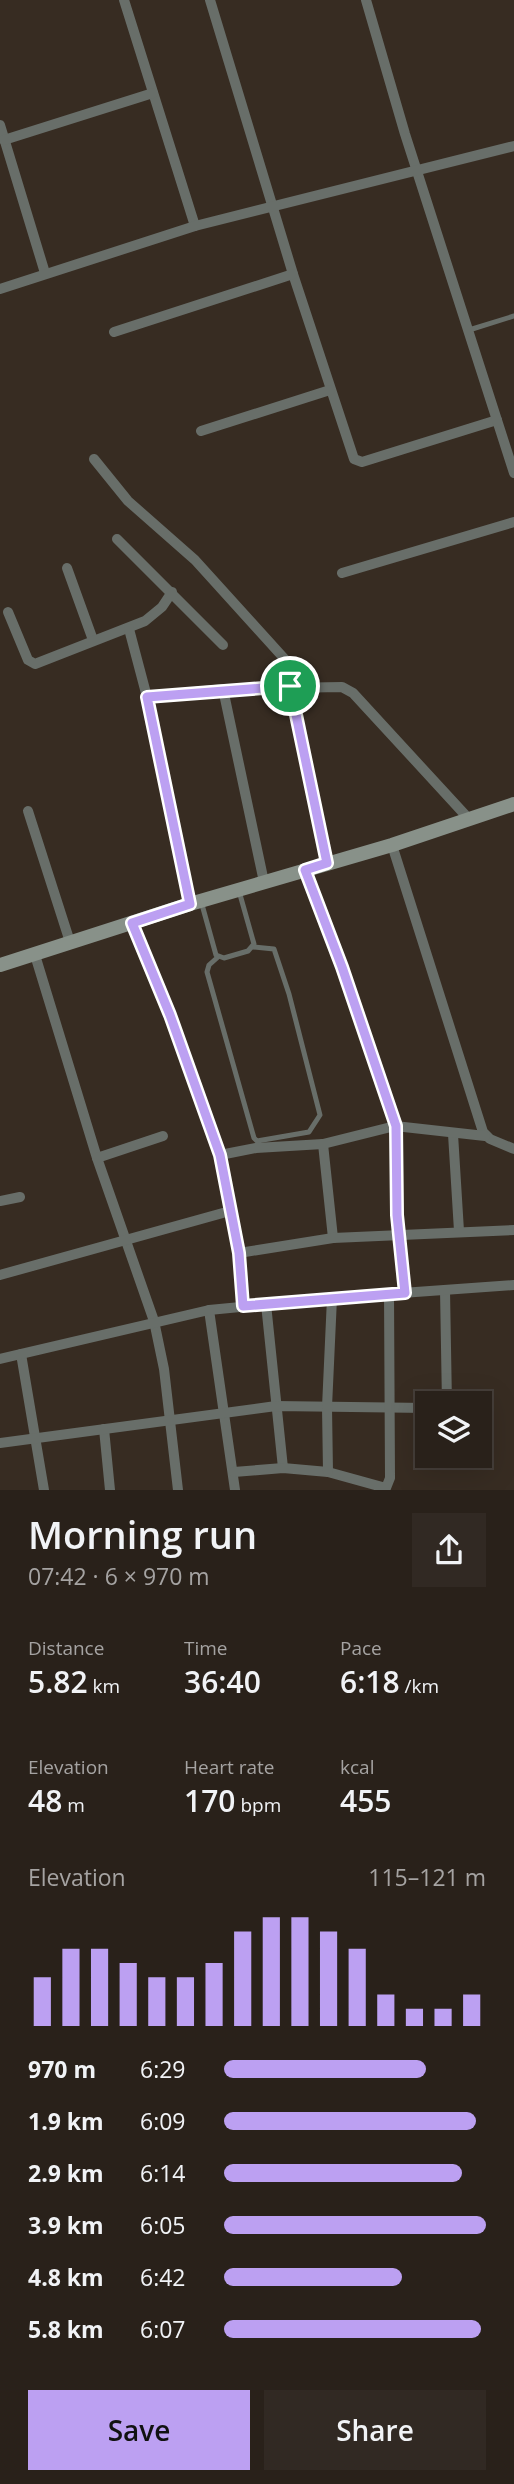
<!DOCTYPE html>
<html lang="en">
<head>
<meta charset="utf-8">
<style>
	:root { --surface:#29211a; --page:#312923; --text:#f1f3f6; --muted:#a5a3a2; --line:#453e39; --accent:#bca0f2 }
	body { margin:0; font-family:"Open Sans",sans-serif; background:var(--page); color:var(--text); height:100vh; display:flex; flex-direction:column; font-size:26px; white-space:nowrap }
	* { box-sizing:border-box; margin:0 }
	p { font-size:23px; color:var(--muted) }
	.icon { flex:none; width:38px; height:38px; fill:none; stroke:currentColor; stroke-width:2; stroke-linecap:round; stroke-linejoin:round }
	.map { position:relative; height:1490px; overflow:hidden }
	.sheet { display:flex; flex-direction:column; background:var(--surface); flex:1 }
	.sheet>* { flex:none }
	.tools { position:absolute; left:415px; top:1391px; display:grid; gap:14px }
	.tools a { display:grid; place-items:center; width:77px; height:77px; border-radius:0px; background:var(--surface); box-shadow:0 7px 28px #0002,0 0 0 2px var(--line); font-size:35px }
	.pin { position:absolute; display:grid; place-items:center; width:60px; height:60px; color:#fff; margin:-30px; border:4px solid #fff; border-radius:50%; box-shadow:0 2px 7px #0007 }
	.round { display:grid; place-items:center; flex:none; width:74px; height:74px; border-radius:0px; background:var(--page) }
	.overview { display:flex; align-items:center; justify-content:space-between; height:119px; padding:0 28px }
	h1 { font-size:38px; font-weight:600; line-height:52px }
	.figures { display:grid; grid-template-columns:repeat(3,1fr); gap:10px; height:119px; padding:7px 28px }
	.figures div { display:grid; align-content:center }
	.figures b { font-size:30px; font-weight:600 }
	.figures small { font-size:19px; font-weight:400 }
	.figures p { font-size:19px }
	.chart { height:196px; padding:14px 28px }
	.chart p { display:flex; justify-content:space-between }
	.chart svg { width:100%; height:126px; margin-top:7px; stroke:var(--accent); stroke-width:6 }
	.action { display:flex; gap:14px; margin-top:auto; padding:14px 28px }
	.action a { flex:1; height:80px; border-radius:0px; background:var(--accent); color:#111; font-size:28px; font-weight:600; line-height:80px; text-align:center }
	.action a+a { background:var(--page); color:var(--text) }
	ul { padding:0 28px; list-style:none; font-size:23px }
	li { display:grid; grid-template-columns:112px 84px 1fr; align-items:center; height:52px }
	li i { height:18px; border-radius:9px; background:var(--accent) }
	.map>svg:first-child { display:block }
</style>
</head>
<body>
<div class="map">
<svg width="514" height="1490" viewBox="0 0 514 1490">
	<rect width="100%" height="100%" fill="#372c22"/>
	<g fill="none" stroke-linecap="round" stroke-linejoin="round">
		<g stroke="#686e69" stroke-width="5">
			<polyline points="469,330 514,316"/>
			<polyline points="201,901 216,955 224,958 248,951 254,944 239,891"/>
			<polyline points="218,957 209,965 207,972 254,1138 257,1141 309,1132 320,1115 289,994 274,949 253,947"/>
		</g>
		<g stroke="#686e69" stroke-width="10">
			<polyline points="124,0 195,226"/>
			<polyline points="210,0 293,274 354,459 362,462 497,420"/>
			<polyline points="366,0 405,134 514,473"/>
			<polyline points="0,125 45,273"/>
			<polyline points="4,140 153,93"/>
			<polyline points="0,289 195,226 514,146"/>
			<polyline points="114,332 293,274"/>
			<polyline points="201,431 330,390"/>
			<polyline points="94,459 128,501 195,560 310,687"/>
			<polyline points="117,539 223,645"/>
			<polyline points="67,568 93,640"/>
			<polyline points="342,573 514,522"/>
			<polyline points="8,612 28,660 35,664 145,621 162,607 172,592"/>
			<polyline points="129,629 147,697 190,904"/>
			<polyline points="290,686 327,863"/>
			<polyline points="223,689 264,882"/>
			<polyline points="147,697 223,689 342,687 353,693 468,818"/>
			<polyline points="28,811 70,942"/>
			<polyline points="392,845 483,1132 490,1139 514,1149"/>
			<polyline points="305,870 342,967 395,1126 397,1215 405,1292"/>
			<polyline points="132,923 171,1015 220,1155 239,1253 243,1306"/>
			<polyline points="35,955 97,1158 154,1321 164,1369 178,1490"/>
			<polyline points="453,1134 459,1231"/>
			<polyline points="323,1144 333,1238"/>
			<polyline points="220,1155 256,1148 323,1144 395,1126 485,1136"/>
			<polyline points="97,1158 163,1136"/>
			<polyline points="0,1201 20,1197"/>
			<polyline points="239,1253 333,1238 514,1230"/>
			<polyline points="0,1275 230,1211"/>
			<polyline points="445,1290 447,1404"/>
			<polyline points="266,1304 283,1468"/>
			<polyline points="209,1310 235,1490"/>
			<polyline points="21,1354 44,1490"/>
			<polyline points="0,1359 209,1310 332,1298 514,1285"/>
			<polyline points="104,1429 110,1490"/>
			<polyline points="0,1443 276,1406 427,1408"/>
			<polyline points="234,1472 283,1468 328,1472 386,1488 390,1478 389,1293"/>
			<polyline points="328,1472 327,1407 332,1298"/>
		</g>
		<polyline stroke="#889189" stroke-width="14" points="0,965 190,904 392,845 514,804"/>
	</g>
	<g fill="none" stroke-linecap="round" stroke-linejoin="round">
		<defs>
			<polygon id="route" points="290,686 327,863 305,870 342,967 396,1126 397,1215 405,1293 243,1306 239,1253 220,1155 170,1015 132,923 190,904 147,697"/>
		</defs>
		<use href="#route" stroke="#fff" stroke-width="14"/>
		<use href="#route" stroke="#bca0f2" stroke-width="9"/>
	</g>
</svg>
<div class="tools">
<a><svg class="icon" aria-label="layers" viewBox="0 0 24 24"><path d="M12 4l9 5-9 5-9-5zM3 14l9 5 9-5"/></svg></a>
</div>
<div class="pin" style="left:290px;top:686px;background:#1e9e55"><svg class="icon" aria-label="arrive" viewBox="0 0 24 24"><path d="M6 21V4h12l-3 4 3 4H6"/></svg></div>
</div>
<section class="sheet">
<div class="overview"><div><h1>Morning run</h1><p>07:42 · 6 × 970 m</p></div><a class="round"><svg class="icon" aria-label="share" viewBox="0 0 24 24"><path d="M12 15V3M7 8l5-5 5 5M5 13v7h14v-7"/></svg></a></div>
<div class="figures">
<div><p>Distance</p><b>5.82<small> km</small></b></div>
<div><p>Time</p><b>36:40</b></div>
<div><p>Pace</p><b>6:18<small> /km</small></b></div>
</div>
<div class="figures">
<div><p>Elevation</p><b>48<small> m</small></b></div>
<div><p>Heart rate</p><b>170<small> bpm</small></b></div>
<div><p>kcal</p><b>455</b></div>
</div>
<div class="chart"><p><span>Elevation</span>115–121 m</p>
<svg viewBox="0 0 160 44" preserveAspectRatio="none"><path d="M5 44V27M15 44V17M25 44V17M35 44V22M45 44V27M55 44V27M65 44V22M75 44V11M85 44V6M95 44V6M105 44V11M115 44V17M125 44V33M135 44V38M145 44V38M155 44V33"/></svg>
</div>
<ul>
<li><b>970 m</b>6:29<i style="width:77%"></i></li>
<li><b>1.9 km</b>6:09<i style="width:96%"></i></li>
<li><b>2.9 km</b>6:14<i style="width:91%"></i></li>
<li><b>3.9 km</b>6:05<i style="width:100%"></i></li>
<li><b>4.8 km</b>6:42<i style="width:68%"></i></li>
<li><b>5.8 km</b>6:07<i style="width:98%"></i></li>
</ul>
<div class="action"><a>Save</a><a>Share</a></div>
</section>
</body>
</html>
